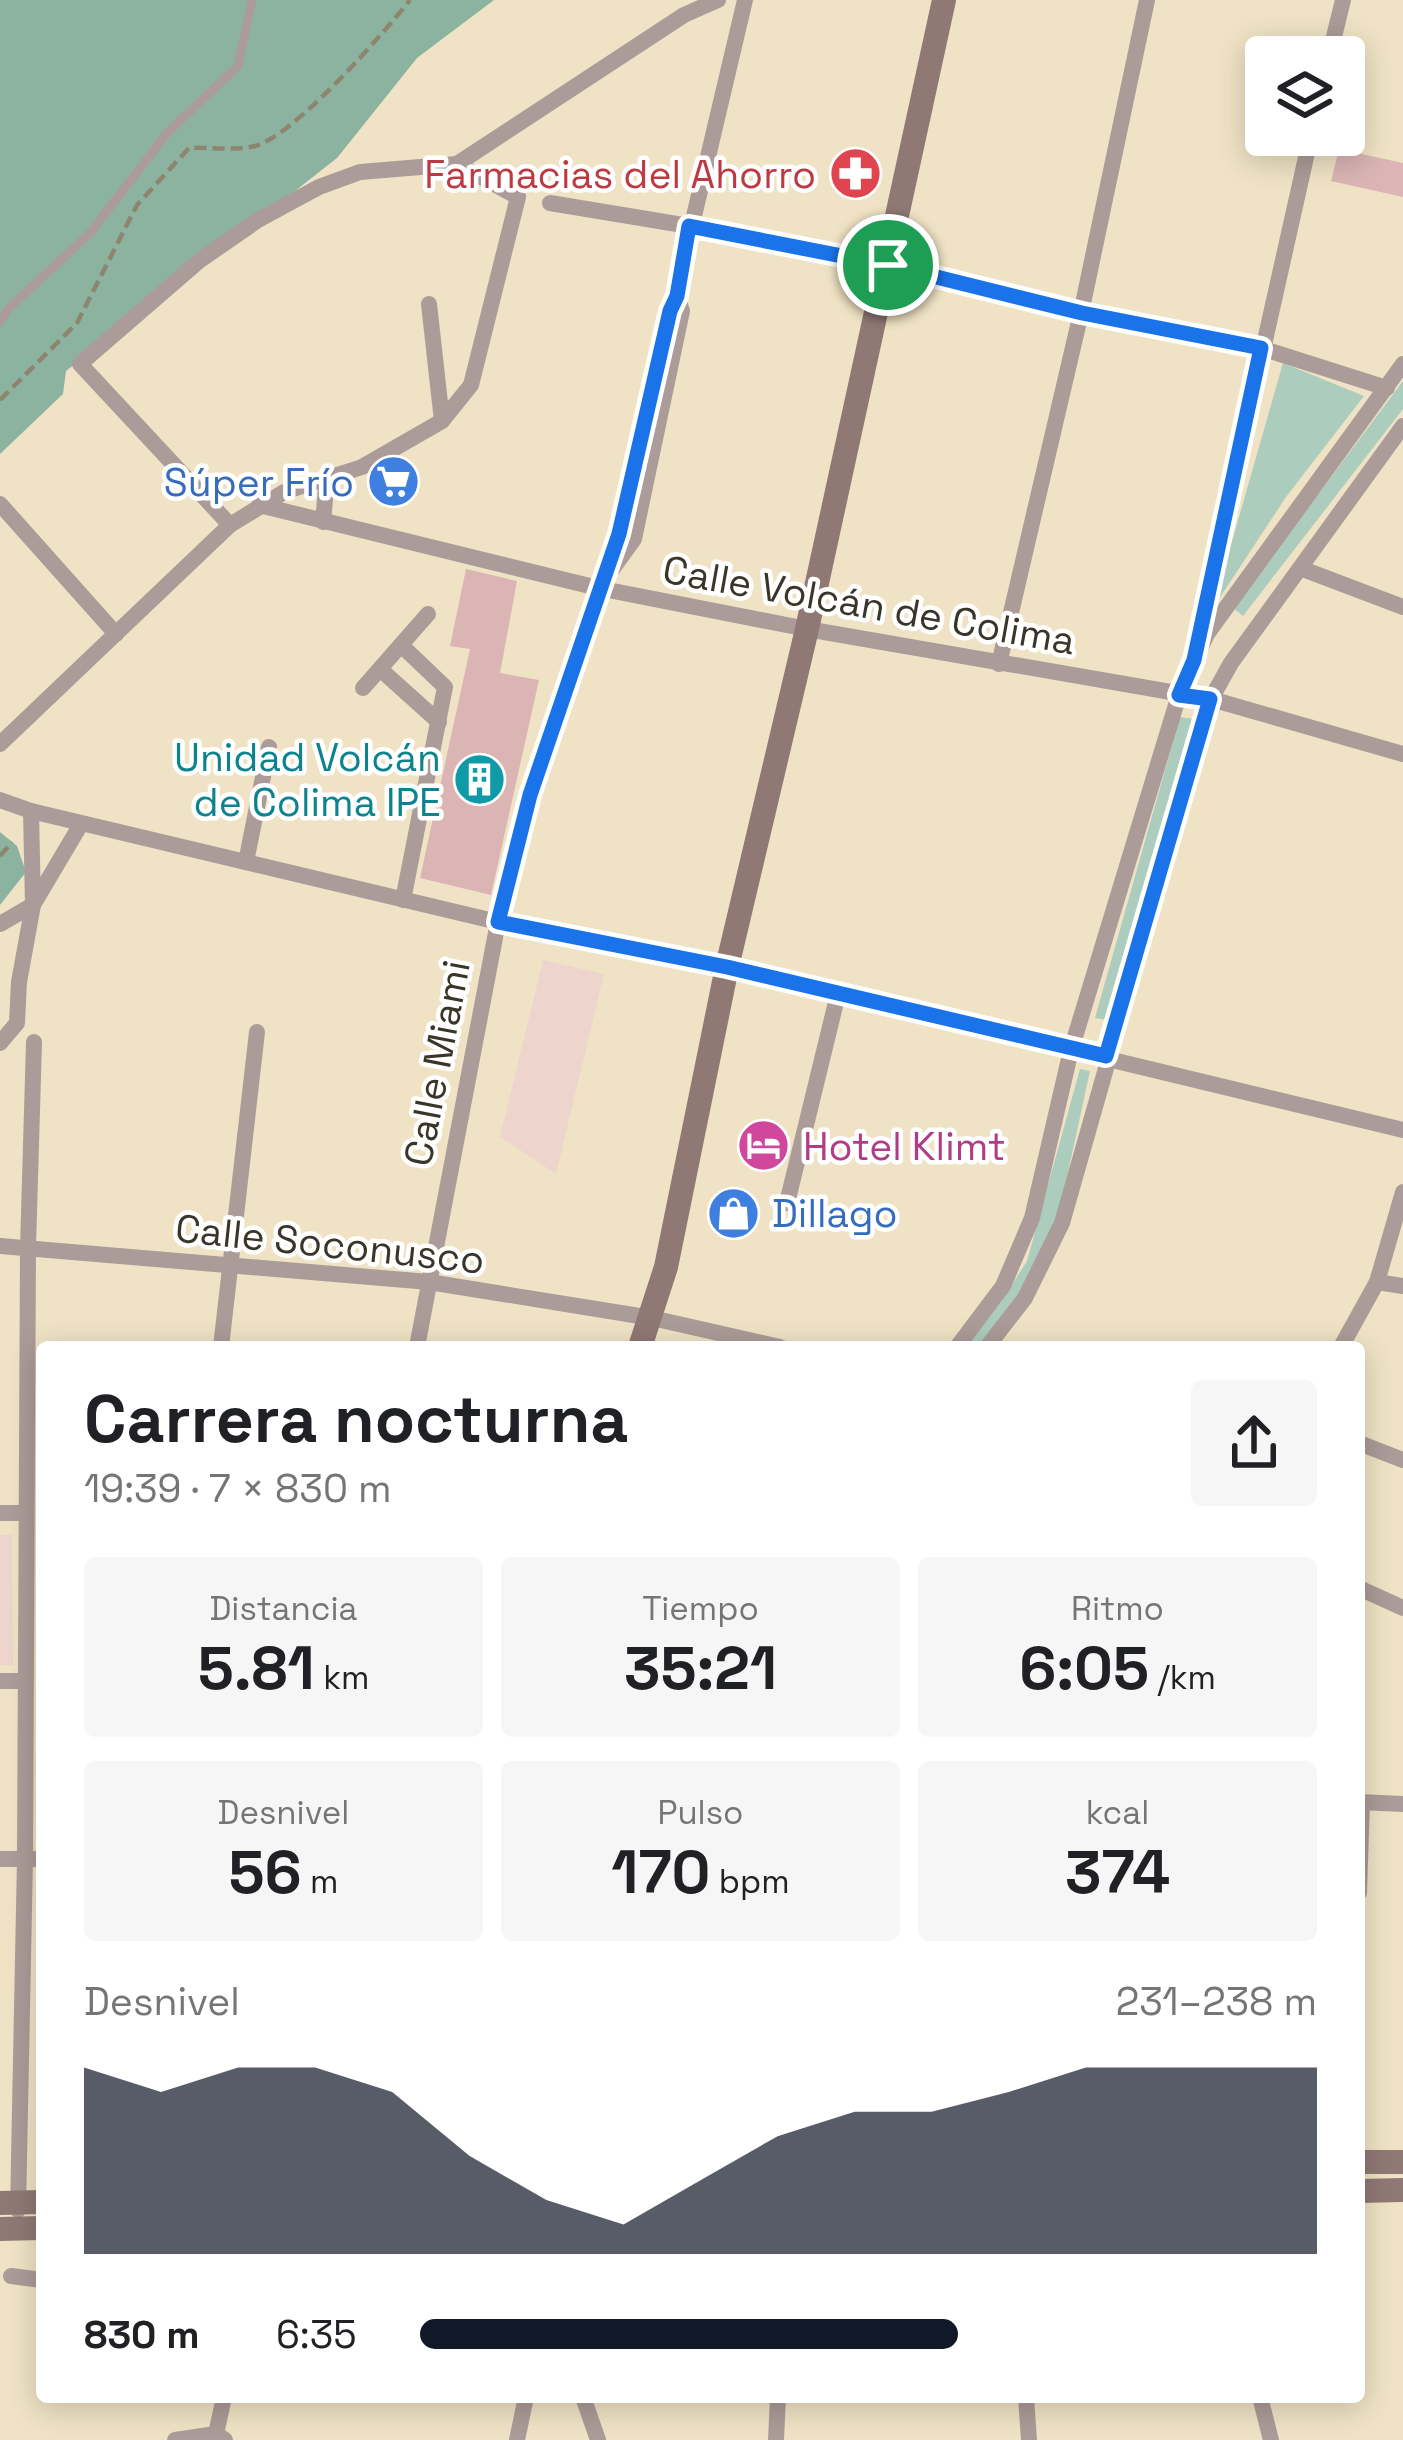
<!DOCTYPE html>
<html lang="es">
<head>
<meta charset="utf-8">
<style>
	:root { --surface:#fff; --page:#f6f6f6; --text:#202124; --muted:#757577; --accent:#111827 }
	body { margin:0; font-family:"Space Grotesk",sans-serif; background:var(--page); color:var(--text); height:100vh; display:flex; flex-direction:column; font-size:45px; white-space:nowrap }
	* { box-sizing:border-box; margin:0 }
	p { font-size:39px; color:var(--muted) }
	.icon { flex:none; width:66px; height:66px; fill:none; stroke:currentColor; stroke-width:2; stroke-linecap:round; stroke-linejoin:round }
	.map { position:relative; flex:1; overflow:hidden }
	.panel { position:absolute; left:36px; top:1341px; width:1329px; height:1062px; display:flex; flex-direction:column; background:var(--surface); border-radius:12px; box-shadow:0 6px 30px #0003 }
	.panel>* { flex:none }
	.fabs { position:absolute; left:1245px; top:36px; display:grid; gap:24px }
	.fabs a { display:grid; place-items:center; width:120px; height:120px; border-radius:12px; background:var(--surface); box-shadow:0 6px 30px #0003; font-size:60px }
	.pin { position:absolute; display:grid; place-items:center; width:102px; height:102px; color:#fff; margin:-51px; border:6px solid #fff; border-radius:50%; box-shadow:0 3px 12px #0007 }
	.round { display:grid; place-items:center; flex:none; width:126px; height:126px; border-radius:12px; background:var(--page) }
	.head { display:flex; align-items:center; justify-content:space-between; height:204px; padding:0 48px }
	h1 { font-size:66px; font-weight:600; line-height:90px }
	.figures { display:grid; grid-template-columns:repeat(3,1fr); gap:18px; height:204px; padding:12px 48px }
	.figures div { display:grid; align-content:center; border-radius:12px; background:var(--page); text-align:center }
	.figures b { font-size:60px; font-weight:600 }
	.figures small { font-size:33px; font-weight:400 }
	.figures p { font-size:33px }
	.chart { height:336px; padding:24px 48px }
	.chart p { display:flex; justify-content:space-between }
	.chart svg { width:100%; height:216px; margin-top:12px; fill:var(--accent); opacity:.7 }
	ul { padding:0 48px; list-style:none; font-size:39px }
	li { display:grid; grid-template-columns:192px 144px 1fr; align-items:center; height:90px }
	li i { height:30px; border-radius:15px; background:var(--accent) }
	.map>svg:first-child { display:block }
</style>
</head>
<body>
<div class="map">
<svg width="1403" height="2440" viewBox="0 0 1403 2440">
	<rect width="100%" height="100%" fill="#f0e3c5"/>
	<g fill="#edd4cd">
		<polygon points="543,960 604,974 556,1174 500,1137"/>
		<polygon points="0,1535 12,1535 13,1665 0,1665"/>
	</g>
	<g fill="#acccbd">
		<polygon points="1283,363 1364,396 1286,497 1213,608"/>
		<polygon points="1403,381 1403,409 1243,616 1233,608"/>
		<polygon points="1180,717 1194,719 1107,1020 1095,1018"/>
		<polygon points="1080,1069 1090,1071 1057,1223 1038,1269 980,1347 965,1347 1001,1302 1027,1261"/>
	</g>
	<g fill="#8cb3a0">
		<polygon points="0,0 494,0 417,58 337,158 66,371 63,394 0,454"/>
		<polygon points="0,832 17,846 26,872 0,905"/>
	</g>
	<g fill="#dab5b4">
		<polygon points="1339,149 1403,163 1403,197 1331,181"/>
		<polygon points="466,569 517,581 500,673 539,680 491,895 420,878 470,649 450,646"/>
	</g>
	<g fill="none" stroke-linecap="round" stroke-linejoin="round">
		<g stroke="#8d8570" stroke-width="4.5" stroke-dasharray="12 6" stroke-linecap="butt">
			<polyline points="712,230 754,237"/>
			<path d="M 0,400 L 77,323 L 137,205 L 189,148 C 209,147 235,151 255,146 C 294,136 383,34 410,0"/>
			<polyline points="0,856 12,842"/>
		</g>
		<polyline stroke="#ac9c99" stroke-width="9" points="0,322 8,309 90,233 168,132 238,66 252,0"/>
		<g stroke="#ac9c99" stroke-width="16">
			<polyline points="1329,57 1343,0"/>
			<polyline points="550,203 689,226"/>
			<polyline points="771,240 1081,313 1261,348 1387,388"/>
			<polyline points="429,304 442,421"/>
			<polyline points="0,504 116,634"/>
			<polyline points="259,505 598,588 807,629 1211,699 1403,754"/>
			<polyline points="323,522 327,478"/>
			<polyline points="230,525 80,364 199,261 258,220 319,187 360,172 457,164 684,15 718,0"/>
			<polyline points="613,568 634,539 682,311 677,296"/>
			<polyline points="1300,568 1403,607"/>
			<polyline points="1197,644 1311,135"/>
			<polyline points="401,645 445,687 403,900"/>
			<polyline points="999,664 1081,313 1147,0"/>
			<polyline points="380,669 439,722"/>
			<polyline points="363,688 428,614"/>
			<polyline points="0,744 230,525 284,492 362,467 442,421 471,385 518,197 457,164"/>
			<polyline points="0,800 31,811 498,922 727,967 1403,1130"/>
			<polyline points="246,862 269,747"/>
			<polyline points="0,924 33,905 81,824"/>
			<polyline points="0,1043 17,1023 19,982 33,905 31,811"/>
			<polyline points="787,1203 838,994"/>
			<polyline points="0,1246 429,1282 652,1318 780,1347"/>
			<polyline points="1377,1282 1403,1286"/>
			<polyline points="221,1347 257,1032"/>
			<polyline points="417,1347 498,922 529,795 619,534 745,0"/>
			<polyline points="957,1347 1003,1286 1032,1218 1071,1050 1179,695 1207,634 1403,364"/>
			<polyline points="987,1347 1025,1298 1062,1223 1211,699 1231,663 1403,426"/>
			<polyline points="1341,1347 1377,1282 1403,1192"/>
			<polyline points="1359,1443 1403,1460"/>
			<polyline points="0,1513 26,1513"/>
			<polyline points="1359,1588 1403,1608"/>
			<polyline points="0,1681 24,1681"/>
			<polyline points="1359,1802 1403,1804"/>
			<polyline points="0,1859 42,1859"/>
			<polyline points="1359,1893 1362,1802"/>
			<polyline points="18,2210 25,1859 28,1248 34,1042"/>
			<polyline points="11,2276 42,2280"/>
			<polyline points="583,2397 598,2440"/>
			<polyline points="1026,2397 1029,2440"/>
			<polyline points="1260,2397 1271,2440"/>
			<polyline points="216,2434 224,2397"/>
			<polyline points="175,2440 216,2434 225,2440"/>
			<polyline points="517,2440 526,2397"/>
			<polyline points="776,2440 778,2397"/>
		</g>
		<g stroke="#907975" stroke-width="24">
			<polyline points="640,1347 666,1267 727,967 807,629 944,0"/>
			<polyline points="1359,2162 1403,2162"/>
			<polyline points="1359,2191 1403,2190"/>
			<polyline points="0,2203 42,2202"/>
			<polyline points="0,2229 42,2228"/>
		</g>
	</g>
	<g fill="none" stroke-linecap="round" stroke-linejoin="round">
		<defs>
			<polygon id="route" points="689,226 888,265 1082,313 1261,348 1194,660 1179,695 1210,699 1106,1056 727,967 498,922 530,795 619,534 670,311 677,296"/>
		</defs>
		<use href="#route" stroke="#fff" stroke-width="24"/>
		<use href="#route" stroke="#1a73e8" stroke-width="15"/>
	</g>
	<defs>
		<symbol id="pharmacy-disc" viewBox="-11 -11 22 22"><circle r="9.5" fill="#e0444e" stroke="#fff"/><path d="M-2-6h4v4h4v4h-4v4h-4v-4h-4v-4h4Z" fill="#fff"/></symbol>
		<symbol id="supermarket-disc" viewBox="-11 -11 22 22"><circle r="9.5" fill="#3f7fe0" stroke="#fff"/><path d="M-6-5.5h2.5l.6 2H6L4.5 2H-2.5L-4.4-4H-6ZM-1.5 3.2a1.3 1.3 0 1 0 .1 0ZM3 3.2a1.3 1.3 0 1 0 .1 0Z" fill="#fff"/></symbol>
		<symbol id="building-disc" viewBox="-11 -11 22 22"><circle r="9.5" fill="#0f9aa8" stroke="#fff"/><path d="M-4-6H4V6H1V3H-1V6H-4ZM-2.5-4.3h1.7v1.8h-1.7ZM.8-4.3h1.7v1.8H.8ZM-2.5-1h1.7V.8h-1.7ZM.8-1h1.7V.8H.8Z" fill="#fff"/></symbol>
		<symbol id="hotel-disc" viewBox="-11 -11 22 22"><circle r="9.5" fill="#d1479c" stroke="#fff"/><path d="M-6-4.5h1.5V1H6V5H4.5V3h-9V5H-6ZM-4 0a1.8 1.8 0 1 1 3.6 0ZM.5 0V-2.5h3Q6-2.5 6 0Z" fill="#fff"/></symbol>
		<symbol id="shop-disc" viewBox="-11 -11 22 22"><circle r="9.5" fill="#3f7fe0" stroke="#fff"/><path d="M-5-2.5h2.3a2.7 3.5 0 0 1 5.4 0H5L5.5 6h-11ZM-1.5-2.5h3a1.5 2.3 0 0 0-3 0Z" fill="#fff"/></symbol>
	</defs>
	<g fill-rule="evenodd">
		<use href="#pharmacy-disc" x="826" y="144" width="59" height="59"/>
		<use href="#supermarket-disc" x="364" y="452" width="59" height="59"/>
		<use href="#building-disc" x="450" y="750" width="59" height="59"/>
		<use href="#hotel-disc" x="734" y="1116" width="59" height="59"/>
		<use href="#shop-disc" x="704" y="1184" width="59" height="59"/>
	</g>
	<g text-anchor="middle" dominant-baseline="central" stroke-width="9" stroke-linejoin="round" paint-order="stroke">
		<g font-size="39" fill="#be3a42" stroke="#fff" text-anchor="end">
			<text x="816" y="174">Farmacias del Ahorro</text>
		</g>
		<g font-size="39" fill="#366cbe" stroke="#fff" text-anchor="end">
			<text x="354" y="482">Súper Frío</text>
			<text x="772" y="1213" text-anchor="start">Dillago</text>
		</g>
		<g font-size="39" fill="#393529" stroke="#fff">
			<text transform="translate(869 605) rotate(10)">Calle Volcán de Colima</text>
			<text transform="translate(437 1063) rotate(-79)">Calle Miami</text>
			<text transform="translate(330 1244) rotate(6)">Calle Soconusco</text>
		</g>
		<g font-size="39" fill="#0d838f" stroke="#fff" text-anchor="end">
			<text x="441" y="757">Unidad Volcán<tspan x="441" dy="45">de Colima IPE</tspan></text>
		</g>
		<g font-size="39" fill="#b23c85" stroke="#fff" text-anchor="start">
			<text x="803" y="1146">Hotel Klimt</text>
		</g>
	</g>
</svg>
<div class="fabs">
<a><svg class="icon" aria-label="layers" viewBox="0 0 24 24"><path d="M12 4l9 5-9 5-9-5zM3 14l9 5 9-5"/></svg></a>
</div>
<div class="pin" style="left:888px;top:265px;background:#1e9e55"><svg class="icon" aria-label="arrive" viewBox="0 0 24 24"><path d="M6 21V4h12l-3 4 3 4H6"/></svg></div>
<section class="panel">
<div class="head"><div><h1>Carrera nocturna</h1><p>19:39 · 7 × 830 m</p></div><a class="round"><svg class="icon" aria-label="share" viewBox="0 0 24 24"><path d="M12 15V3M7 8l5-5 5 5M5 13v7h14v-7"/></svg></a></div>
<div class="figures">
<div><p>Distancia</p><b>5.81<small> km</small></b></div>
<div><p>Tiempo</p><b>35:21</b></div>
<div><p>Ritmo</p><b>6:05<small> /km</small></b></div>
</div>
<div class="figures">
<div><p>Desnivel</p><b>56<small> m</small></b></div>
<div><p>Pulso</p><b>170<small> bpm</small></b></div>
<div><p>kcal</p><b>374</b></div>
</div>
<div class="chart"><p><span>Desnivel</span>231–238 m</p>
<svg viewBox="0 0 160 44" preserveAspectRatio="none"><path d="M0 44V6L10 11L20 6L30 6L40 11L50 24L60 33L70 38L80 29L90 20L100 15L110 15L120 11L130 6L140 6L150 6L160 6V44z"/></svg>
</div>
<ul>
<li><b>830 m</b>6:35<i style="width:60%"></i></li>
</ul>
</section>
</div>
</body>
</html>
